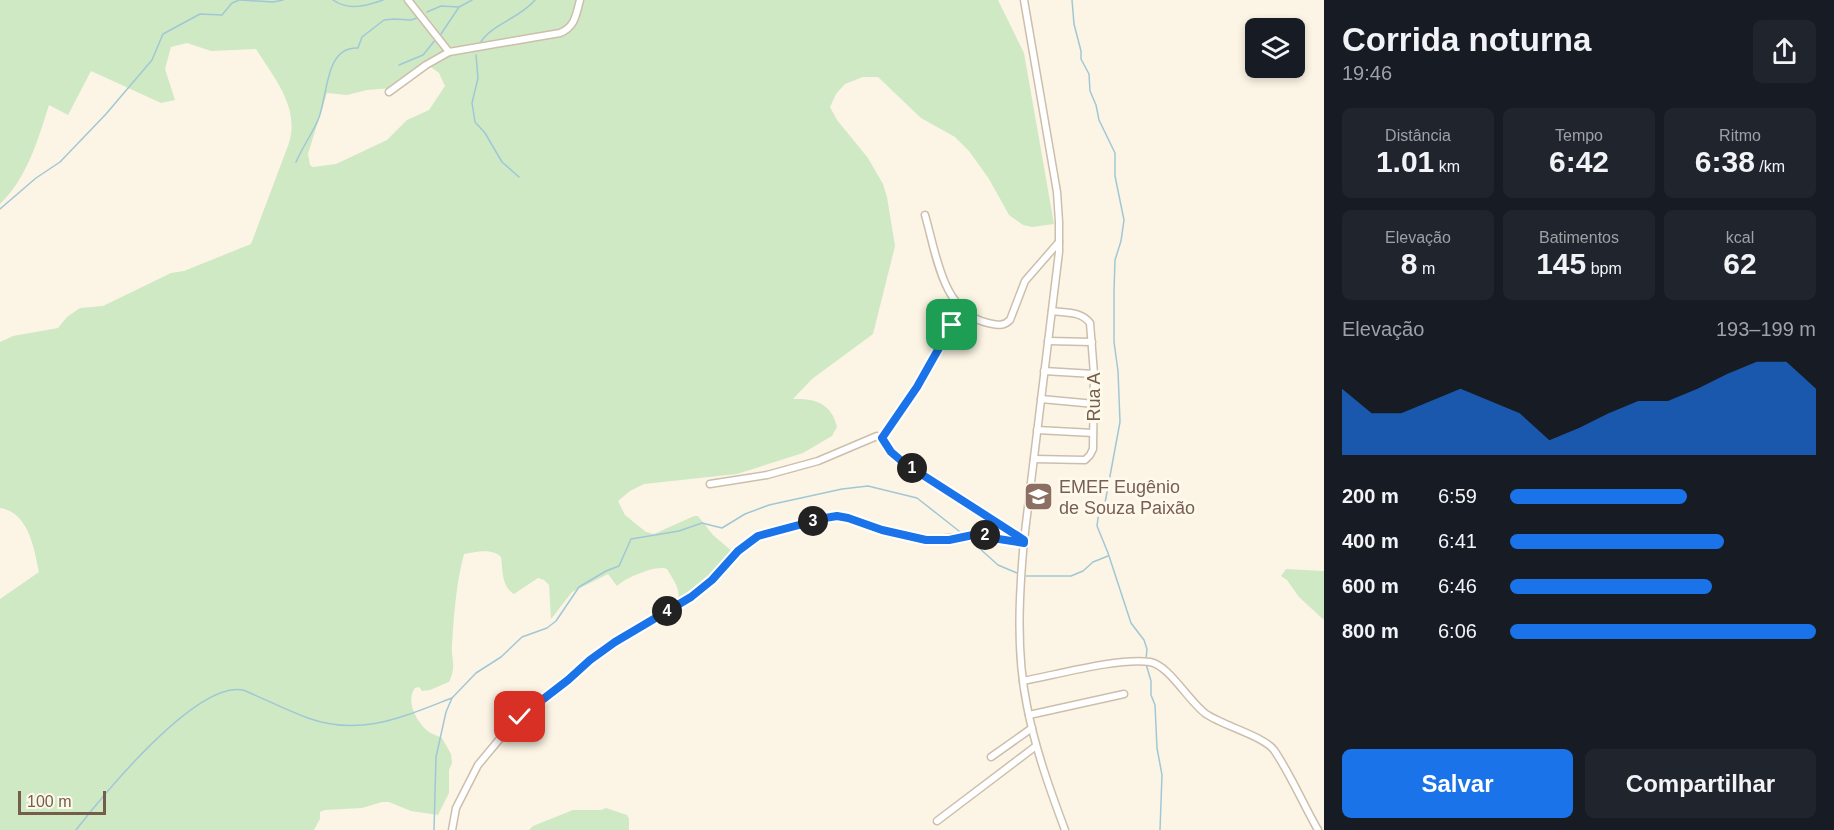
<!DOCTYPE html>
<html lang="pt">
<head>
<meta charset="utf-8">
<style>
	:root { --surface:#171b24; --page:#20242c; --text:#f1f3f6; --muted:#9ea1a6; --accent:#1a73e8 }
	body { margin:0; font-family:Arial,sans-serif; background:var(--page); color:var(--text); height:100vh; display:flex; flex-direction:column; font-size:22px; white-space:nowrap }
	* { box-sizing:border-box; margin:0 }
	p { font-size:20px; color:var(--muted) }
	.icon { flex:none; width:33px; height:33px; fill:none; stroke:currentColor; stroke-width:2; stroke-linecap:round; stroke-linejoin:round }
	.map { position:relative; flex:1; overflow:hidden }
	.details { display:flex; flex-direction:column; background:var(--surface); width:510px }
	.details>* { flex:none }
	.buttons { position:absolute; left:1245px; top:18px; display:grid; gap:12px }
	.buttons a { display:grid; place-items:center; width:60px; height:60px; border-radius:9px; background:var(--surface); box-shadow:0 3px 9px #0003; font-size:30px }
	.scale { position:absolute; left:18px; bottom:15px; width:88px; box-sizing:border-box; padding-left:6px; border:3px solid #745e4b; border-top:0; font-size:16px; line-height:21px; white-space:nowrap; color:#745e4b; -webkit-text-stroke:4px #fef9eb; paint-order:stroke }
	.pin { position:absolute; display:grid; place-items:center; width:51px; height:51px; color:#fff; margin:-26px; border-radius:12px; box-shadow:0 3px 9px #0006 }
	.km { position:absolute; width:30px; height:30px; margin:-15px; border-radius:50%; background:#222; color:#fff; font-size:16px; line-height:30px; text-align:center }
	.round { display:grid; place-items:center; flex:none; width:63px; height:63px; border-radius:9px; background:var(--page) }
	.summary { display:flex; align-items:center; justify-content:space-between; height:102px; padding:0 18px }
	h1 { font-size:33px; font-weight:800; line-height:45px }
	.metrics { display:grid; grid-template-columns:repeat(3,1fr); gap:9px; height:102px; padding:6px 18px }
	.metrics div { display:grid; align-content:center; border-radius:9px; background:var(--page); text-align:center }
	.metrics b { font-size:30px; font-weight:800 }
	.metrics small { font-size:16px; font-weight:400 }
	.metrics p { font-size:16px }
	.chart { height:168px; padding:12px 18px }
	.chart p { display:flex; justify-content:space-between }
	.chart svg { width:100%; height:108px; margin-top:6px; fill:var(--accent); opacity:.7 }
	.primary-button { display:flex; gap:12px; margin-top:auto; padding:12px 18px }
	.primary-button a { flex:1; height:69px; border-radius:9px; background:var(--accent); color:#fff; font-size:24px; font-weight:800; line-height:69px; text-align:center }
	.primary-button a+a { background:var(--page); color:var(--text) }
	ul { padding:0 18px; list-style:none; font-size:20px }
	li { display:grid; grid-template-columns:96px 72px 1fr; align-items:center; height:45px }
	li i { height:15px; border-radius:8px; background:var(--accent) }
	main { display:flex; flex:1; min-height:0 }
	.map>svg:first-child { display:block }
</style>
</head>
<body>
<main>
<div class="map">
<svg width="1324" height="830" viewBox="0 0 1324 830">
	<rect width="100%" height="100%" fill="#fcf5e5"/>
	<g fill="#cfe9c4" fill-rule="evenodd">
		<path d="M 0,0 L 998,0 L 1024,53 L 1054,224 L 1032,227 L 1023,225 L 1009,215 L 989,179 L 969,151 L 955,137 L 921,118 L 878,77 L 863,77 L 845,84 L 836,94 L 830,107 L 837,120 L 868,158 L 883,184 L 887,197 L 895,246 L 873,334 L 812,379 L 793,399 C 814,398 832,403 837,427 L 832,436 L 803,453 L 737,474 L 644,484 L 630,491 L 618,501 L 625,515 L 646,532 L 654,534 L 694,516 L 698,516 L 713,535 L 734,553 L 714,575 L 678,599 C 681,589 672,578 667,569 C 657,564 625,578 617,586 L 608,574 L 572,592 L 551,619 L 549,585 L 544,580 L 538,578 L 514,594 C 501,586 503,570 501,557 C 492,548 476,552 464,554 C 456,584 454,614 452,645 C 451,661 457,665 449,682 L 430,690 L 422,691 L 419,687 L 415,688 C 405,701 417,723 429,732 C 432,734 438,736 442,738 L 451,754 L 452,763 L 449,770 L 449,793 L 438,815 L 411,811 L 389,802 L 382,802 L 362,808 L 325,810 L 320,812 L 320,819 L 314,830 L 0,830 L 0,599 L 39,572 C 34,549 29,512 0,508 L 0,342 L 13,336 L 58,328 L 67,317 L 80,308 L 103,306 L 171,273 L 184,271 L 251,244 L 289,143 C 300,107 274,78 256,49 L 211,51 L 187,43 L 171,47 L 165,69 L 175,100 L 161,103 L 91,71 L 68,115 L 49,105 C 38,140 27,178 0,204 ZM 427,64 L 439,73 L 445,86 L 429,110 L 407,120 L 387,140 L 336,164 L 313,167 L 310,165 L 308,154 L 327,93 L 347,95 L 367,90 L 392,88 Z"/>
		<polygon points="1286,569 1324,571 1324,620 1299,597 1287,580 1281,576"/>
		<polygon points="606,808 627,815 629,819 629,830 529,830 533,826 573,810 601,810"/>
	</g>
	<g fill="none" stroke-linecap="round" stroke-linejoin="round">
		<g stroke="#a1c7d6" stroke-width="1.5">
			<polyline points="240,0 273,2 283,0"/>
			<path d="M 333,0 C 348,11 366,6 383,0"/>
			<polyline points="1072,0 1074,24 1081,51 1081,59 1089,74 1090,91 1096,105 1099,120 1115,153 1115,176 1124,220 1121,241 1115,260 1114,291 1114,342 1118,371 1120,422 1105,503 1098,518 1097,526 1108,553 1131,623 1144,640 1147,649 1146,659"/>
			<polyline points="427,12 441,6 458,7"/>
			<polyline points="441,34 459,7 472,0"/>
			<path d="M 480,43 C 493,23 519,19 535,0"/>
			<polyline points="476,55 478,78 472,103 475,122 485,133 502,162 519,177"/>
			<polyline points="399,65 423,55 436,39"/>
			<path d="M 296,162 C 302,148 312,134 318,120 C 328,98 324,46 358,48 L 362,37 L 384,20 L 394,19 L 411,20 L 420,17"/>
			<polyline points="0,209 36,178 60,162 106,114 152,60 163,34 200,14 222,15 232,3 239,0"/>
			<polyline points="969,539 998,565 1017,573"/>
			<polyline points="1026,576 1071,576 1083,571 1093,562 1108,556"/>
			<polyline points="1146,664 1151,681 1151,695 1155,705 1157,748 1162,775 1160,830"/>
			<path d="M 76,830 C 104,794 196,681 243,690 C 265,699 286,710 308,718 C 360,737 403,717 452,698"/>
			<polyline points="434,830 436,757 446,712 452,698 476,673 501,657 522,637 547,628 556,621 579,587 606,571 619,566 631,539 679,531 702,523 722,528 745,514 769,505 842,489 868,486 917,498 959,531"/>
		</g>
		<defs>
			<g id="minor">
				<polyline points="408,0 449,52"/>
				<path d="M 1024,0 L 1057,192 L 1059,222 L 1059,252 L 1024,540 C 1019,595 1016,652 1027,706 C 1035,748 1050,790 1065,830"/>
				<path d="M 389,92 L 426,65 L 449,52 L 560,33 C 575,27 576,15 580,0"/>
				<path d="M 925,215 C 936,252 942,313 988,323 C 997,325 1003,327 1010,320 L 1025,281 L 1059,242"/>
				<polyline points="1048,341 1092,342"/>
				<polyline points="1044,371 1094,374"/>
				<polyline points="1041,399 1095,404"/>
				<polyline points="1037,430 1093,433"/>
				<polyline points="881,438 917,387 962,310"/>
				<path d="M 1034,459 L 1085,460 L 1090,455 L 1093,449 L 1094,374 L 1090,323 C 1081,311 1066,313 1052,311"/>
				<polyline points="710,484 767,475 818,461 877,436 881,438 891,452 904,463 1024,540"/>
				<path d="M 1023,681 C 1055,675 1121,657 1150,662 C 1169,665 1189,702 1206,714 C 1224,726 1263,736 1274,750 C 1291,775 1303,804 1318,830"/>
				<polyline points="1029,715 1124,694"/>
				<polyline points="991,757 1032,728"/>
				<polyline points="937,821 1036,746"/>
				<polyline points="452,830 456,808 478,765 508,729 590,660 615,642 691,597 713,580 738,551 758,536 825,517 837,516 848,518 882,529 926,540 984,535 1024,543"/>
			</g>
		</defs>
		<use href="#minor" stroke="#cdbeac" stroke-width="9"/>
		<use href="#minor" stroke="#fff" stroke-width="6"/>
	</g>
	<g fill="none" stroke-linecap="round" stroke-linejoin="round">
		<defs>
			<polyline id="route" points="520,717 568,680 590,660 615,642 691,597 712,580 738,551 758,536 825,518 837,516 848,518 882,530 926,540 949,540 973,535 1024,543 1024,540 904,463 891,452 882,438 917,387 952,325"/>
		</defs>
		<use href="#route" stroke="#fff" stroke-width="12"/>
		<use href="#route" stroke="#1a73e8" stroke-width="8"/>
	</g>
	<defs>
		<symbol id="school-square" viewBox="-11 -11 22 22"><rect x="-9" y="-9" width="18" height="18" rx="4" fill="#8d6e63" stroke="#fef9eb"/><path d="M0-5L7-2L0 1L-7-2ZM-4 1L0 2.5L4 1V4Q0 6-4 4Z" fill="#fff"/></symbol>
	</defs>
	<g fill-rule="evenodd">
		<use href="#school-square" x="1022" y="480" width="33" height="33"/>
	</g>
	<g text-anchor="middle" dominant-baseline="central" stroke-width="6" stroke-linejoin="round" paint-order="stroke">
		<g font-size="18" fill="#745e4b" stroke="#fef9eb">
			<text transform="translate(1094 397) rotate(-90)">Rua A</text>
		</g>
		<g font-size="18" fill="#785e54" stroke="#fef9eb" text-anchor="start">
			<text x="1059" y="487">EMEF Eugênio<tspan x="1059" dy="21">de Souza Paixão</tspan></text>
		</g>
	</g>
</svg>
<div class="buttons">
<a><svg class="icon" aria-label="layers" viewBox="0 0 24 24"><path d="M12 4l9 5-9 5-9-5zM3 14l9 5 9-5"/></svg></a>
</div>
<div class="scale">100 m</div>
<div class="pin" style="left:952px;top:325px;background:#1e9e55"><svg class="icon" aria-label="arrive" viewBox="0 0 24 24"><path d="M6 21V4h12l-3 4 3 4H6"/></svg></div>
<div class="pin" style="left:520px;top:717px;background:#d93025"><svg class="icon" aria-label="check" viewBox="0 0 24 24"><path d="M5 12l5 5 9-10"/></svg></div>
<b class="km" style="left:912px;top:468px">1</b>
<b class="km" style="left:985px;top:535px">2</b>
<b class="km" style="left:813px;top:521px">3</b>
<b class="km" style="left:667px;top:611px">4</b>
</div>
<section class="details">
<div class="summary"><div><h1>Corrida noturna</h1><p>19:46</p></div><a class="round"><svg class="icon" aria-label="share" viewBox="0 0 24 24"><path d="M12 15V3M7 8l5-5 5 5M5 13v7h14v-7"/></svg></a></div>
<div class="metrics">
<div><p>Distância</p><b>1.01<small> km</small></b></div>
<div><p>Tempo</p><b>6:42</b></div>
<div><p>Ritmo</p><b>6:38<small> /km</small></b></div>
</div>
<div class="metrics">
<div><p>Elevação</p><b>8<small> m</small></b></div>
<div><p>Batimentos</p><b>145<small> bpm</small></b></div>
<div><p>kcal</p><b>62</b></div>
</div>
<div class="chart"><p><span>Elevação</span>193–199 m</p>
<svg viewBox="0 0 160 44" preserveAspectRatio="none"><path d="M0 44V17L10 27L20 27L30 22L40 17L50 22L60 27L70 38L80 33L90 27L100 22L110 22L120 17L130 11L140 6L150 6L160 17V44z"/></svg>
</div>
<ul>
<li><b>200 m</b>6:59<i style="width:58%"></i></li>
<li><b>400 m</b>6:41<i style="width:70%"></i></li>
<li><b>600 m</b>6:46<i style="width:66%"></i></li>
<li><b>800 m</b>6:06<i style="width:100%"></i></li>
</ul>
<div class="primary-button"><a>Salvar</a><a>Compartilhar</a></div>
</section>
</main>
</body>
</html>
